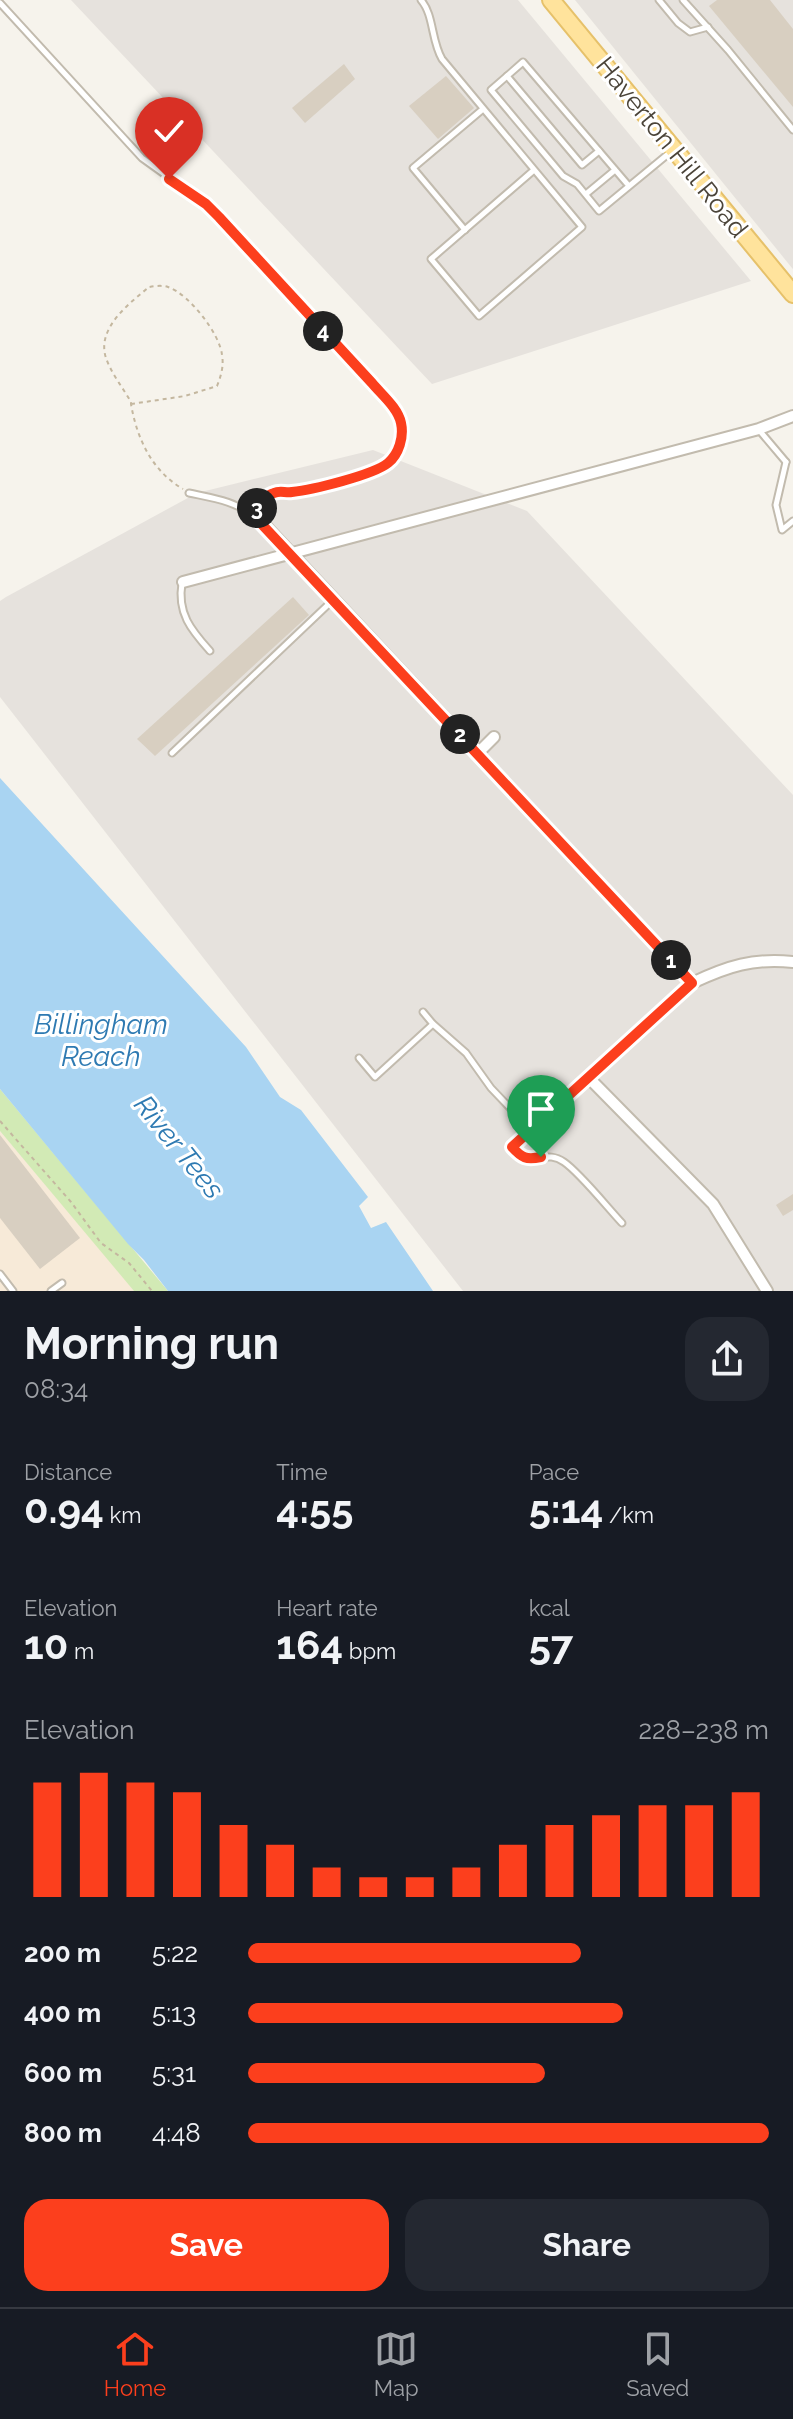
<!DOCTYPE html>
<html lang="en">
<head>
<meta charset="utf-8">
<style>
	:root { --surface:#171b24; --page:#242831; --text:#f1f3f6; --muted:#9ea1a6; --line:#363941; --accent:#fc3f1d }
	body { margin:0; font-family:Raleway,sans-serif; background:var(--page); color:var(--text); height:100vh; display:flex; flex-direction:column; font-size:30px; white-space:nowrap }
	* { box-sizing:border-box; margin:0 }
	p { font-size:26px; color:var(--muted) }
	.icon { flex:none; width:44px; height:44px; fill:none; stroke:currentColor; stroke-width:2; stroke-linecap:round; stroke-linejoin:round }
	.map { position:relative; height:1291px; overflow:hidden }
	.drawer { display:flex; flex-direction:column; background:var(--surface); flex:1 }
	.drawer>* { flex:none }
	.pin { position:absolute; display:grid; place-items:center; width:68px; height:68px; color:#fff; margin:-82px -34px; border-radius:50% 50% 50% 0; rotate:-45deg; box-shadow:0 0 8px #0007 }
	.pin .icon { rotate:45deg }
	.km { position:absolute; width:40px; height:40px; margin:-20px; border-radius:50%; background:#222; color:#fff; font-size:22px; line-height:40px; text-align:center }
	.round { display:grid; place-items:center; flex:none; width:84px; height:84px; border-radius:24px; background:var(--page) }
	.summary { display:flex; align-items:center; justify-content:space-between; height:136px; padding:0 24px }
	h1 { font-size:44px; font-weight:700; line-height:60px }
	.metrics { display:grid; grid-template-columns:repeat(3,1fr); gap:12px; height:136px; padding:8px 24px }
	.metrics div { display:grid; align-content:center }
	.metrics b { font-size:40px; font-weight:700 }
	.metrics small { font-size:22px; font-weight:400 }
	.metrics p { font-size:22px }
	.chart { height:224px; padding:16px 24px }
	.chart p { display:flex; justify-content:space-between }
	.chart svg { width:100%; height:144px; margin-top:8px; stroke:var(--accent); stroke-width:6 }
	.primary-button { display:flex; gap:16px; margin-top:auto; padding:16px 24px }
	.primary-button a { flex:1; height:92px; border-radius:24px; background:var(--accent); color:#fff; font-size:32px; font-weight:700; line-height:92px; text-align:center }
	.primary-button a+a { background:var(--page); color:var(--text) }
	ul { padding:0 24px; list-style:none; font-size:26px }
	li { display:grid; grid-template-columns:128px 96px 1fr; align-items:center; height:60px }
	li i { height:20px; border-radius:10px; background:var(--accent) }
	.tabs { display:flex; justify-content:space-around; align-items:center; height:112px; border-top:2px solid var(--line); background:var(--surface); font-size:22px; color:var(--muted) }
	.tabs a { display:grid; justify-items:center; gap:4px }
	.tabs .on { color:var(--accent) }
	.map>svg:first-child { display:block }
</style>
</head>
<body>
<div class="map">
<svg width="793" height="1291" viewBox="0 0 793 1291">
	<rect width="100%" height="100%" fill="#f6f3ec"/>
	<polygon fill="#f7ead8" points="0,1131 122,1275 134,1291 0,1291"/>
	<g fill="#e6e2dd">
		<polygon points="71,0 518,0 751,281 432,384"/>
		<polygon points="575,0 793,0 793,269 792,268"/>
		<polygon points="373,450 527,511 793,795 793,1291 463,1291 0,697 0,601 6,597 197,493"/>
	</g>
	<polygon fill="#d2eab5" points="0,1089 168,1291 134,1291 0,1131"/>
	<polygon fill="#a9d4f2" points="0,778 246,1047 280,1097 301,1110 368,1197 359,1206 371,1228 386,1222 433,1291 168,1291 144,1260 128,1244 0,1089"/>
	<g fill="#d8cfc1">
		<polygon points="717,0 770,0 793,29 793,107 709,6"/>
		<polygon points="344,64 355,79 305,123 292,108"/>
		<polygon points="446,76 474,108 438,139 409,106"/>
		<polygon points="293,597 309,615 155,756 137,739"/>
		<polygon points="0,1135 80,1238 40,1269 0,1218"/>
		<polygon points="793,1194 793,1210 783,1216 776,1205"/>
	</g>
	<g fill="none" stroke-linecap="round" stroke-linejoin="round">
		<defs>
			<g id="lane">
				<path d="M 421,0 C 434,15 431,40 442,59 L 582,227 L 479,316 L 431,259 L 534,170"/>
				<polyline points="659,0 678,23 690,32 708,27"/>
				<polyline points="683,0 728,50 793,130"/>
				<path d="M 0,3 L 142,158 L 206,204 L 219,217 L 396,411 C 416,459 379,469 341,480 C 325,484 309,490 292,492 C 286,493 280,490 274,492 C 263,496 259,506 253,515"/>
				<polyline points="507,76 582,165 599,151"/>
				<polyline points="629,186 523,62 491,90 563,176 577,184 599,211 673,150"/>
				<polyline points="586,194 615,170"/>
				<polyline points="465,230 413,168 483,109"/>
				<polyline points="759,430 786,462"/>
				<polyline points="786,462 776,505 782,530 793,521"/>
				<path d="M 189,493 C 212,498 236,501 255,517"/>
				<path d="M 182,583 C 177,613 191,630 210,651"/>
				<polyline points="172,753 333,600"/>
				<polyline points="423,1012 433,1024 466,1053 491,1088 530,1129"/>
				<polyline points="359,1058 375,1077 433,1024"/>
				<path d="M 512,1148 C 532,1170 544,1148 564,1162 C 580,1173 607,1207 622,1223"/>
				<polyline points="0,1274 13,1291"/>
				<polyline points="51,1291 62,1283"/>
			</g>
			<g id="street">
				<polyline points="261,521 692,983"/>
				<polyline points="183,582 759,429 793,416"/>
				<polyline points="478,753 494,737"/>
				<polyline points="589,1078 713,1204 767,1291"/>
				<path d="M 512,1147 L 692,983 C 728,966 753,958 793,962"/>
			</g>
			<polyline id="primary" points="551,0 793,294"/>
		</defs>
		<use href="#lane" stroke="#c2bbae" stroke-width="9"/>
		<use href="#street" stroke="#c2bbae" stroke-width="14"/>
		<use href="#primary" stroke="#e6c16a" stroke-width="20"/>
		<g stroke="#c4b79f" stroke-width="2" stroke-dasharray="4 4" stroke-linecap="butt">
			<path d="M 131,404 L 185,396 L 217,386 C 221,376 224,366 222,355 C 220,334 189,294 168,287 C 162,285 155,286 149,287 C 130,303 96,328 106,358 C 111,373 123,388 131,402 L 131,404 C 137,439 152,471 183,489"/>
			<polyline points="0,1121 71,1202 101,1243 129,1263 152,1291"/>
		</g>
		<use href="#lane" stroke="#fff" stroke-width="5"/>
		<use href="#street" stroke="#fff" stroke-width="10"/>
		<use href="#primary" stroke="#ffe39c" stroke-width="16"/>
	</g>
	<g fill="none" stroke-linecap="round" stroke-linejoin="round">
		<defs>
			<path id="route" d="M 169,179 L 206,204 L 219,217 L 372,383 C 382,395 398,408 401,423 C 404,437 399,454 388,463 C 373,475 312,490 292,492 C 285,493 280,490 274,493 C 263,496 259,506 253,515 L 692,983 L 512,1147 C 522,1158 526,1160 541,1157"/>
		</defs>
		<use href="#route" stroke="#fff" stroke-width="16"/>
		<use href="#route" stroke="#fc3f1d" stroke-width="10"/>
	</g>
	<g text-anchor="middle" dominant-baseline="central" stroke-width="6" stroke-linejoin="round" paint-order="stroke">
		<g font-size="26" fill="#4b4439" stroke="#fff">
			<text transform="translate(672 147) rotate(51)">Haverton Hill Road</text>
		</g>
		<g font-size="28" font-style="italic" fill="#2e7ab2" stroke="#fff">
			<text x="101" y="1024">Billingham<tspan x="101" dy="32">Reach</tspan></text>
			<text transform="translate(179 1147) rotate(51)">River Tees</text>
		</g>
	</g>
</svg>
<div class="pin" style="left:541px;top:1157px;background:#1e9e55"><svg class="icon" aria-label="arrive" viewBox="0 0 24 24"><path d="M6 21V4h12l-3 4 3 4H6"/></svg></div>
<div class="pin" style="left:169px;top:179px;background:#d93025"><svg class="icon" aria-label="check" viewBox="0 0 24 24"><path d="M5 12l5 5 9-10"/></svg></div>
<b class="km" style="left:671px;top:960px">1</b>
<b class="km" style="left:460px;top:734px">2</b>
<b class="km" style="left:257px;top:508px">3</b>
<b class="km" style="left:323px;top:331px">4</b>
</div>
<section class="drawer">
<div class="summary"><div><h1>Morning run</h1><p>08:34</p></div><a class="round"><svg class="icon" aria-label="share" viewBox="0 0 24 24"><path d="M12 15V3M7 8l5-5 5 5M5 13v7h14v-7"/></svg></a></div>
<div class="metrics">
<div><p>Distance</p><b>0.94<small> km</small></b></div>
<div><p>Time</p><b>4:55</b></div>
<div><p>Pace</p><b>5:14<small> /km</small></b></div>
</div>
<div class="metrics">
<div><p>Elevation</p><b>10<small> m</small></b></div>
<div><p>Heart rate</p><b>164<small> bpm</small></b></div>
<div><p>kcal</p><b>57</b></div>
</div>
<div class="chart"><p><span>Elevation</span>228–238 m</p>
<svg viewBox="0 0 160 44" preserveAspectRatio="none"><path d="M5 44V9M15 44V6M25 44V9M35 44V12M45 44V22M55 44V28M65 44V35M75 44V38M85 44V38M95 44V35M105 44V28M115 44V22M125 44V19M135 44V16M145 44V16M155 44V12"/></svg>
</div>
<ul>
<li><b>200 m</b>5:22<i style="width:64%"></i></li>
<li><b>400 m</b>5:13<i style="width:72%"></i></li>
<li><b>600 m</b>5:31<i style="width:57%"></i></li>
<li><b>800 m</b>4:48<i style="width:100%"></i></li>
</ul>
<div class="primary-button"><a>Save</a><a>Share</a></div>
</section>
<nav class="tabs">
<a class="on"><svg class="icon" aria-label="home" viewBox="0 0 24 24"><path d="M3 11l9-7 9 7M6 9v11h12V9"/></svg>Home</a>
<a><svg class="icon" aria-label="map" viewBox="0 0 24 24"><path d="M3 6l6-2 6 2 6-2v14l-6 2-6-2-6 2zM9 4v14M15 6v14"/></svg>Map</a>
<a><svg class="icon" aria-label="saved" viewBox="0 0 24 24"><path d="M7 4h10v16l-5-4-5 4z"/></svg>Saved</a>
</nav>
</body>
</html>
